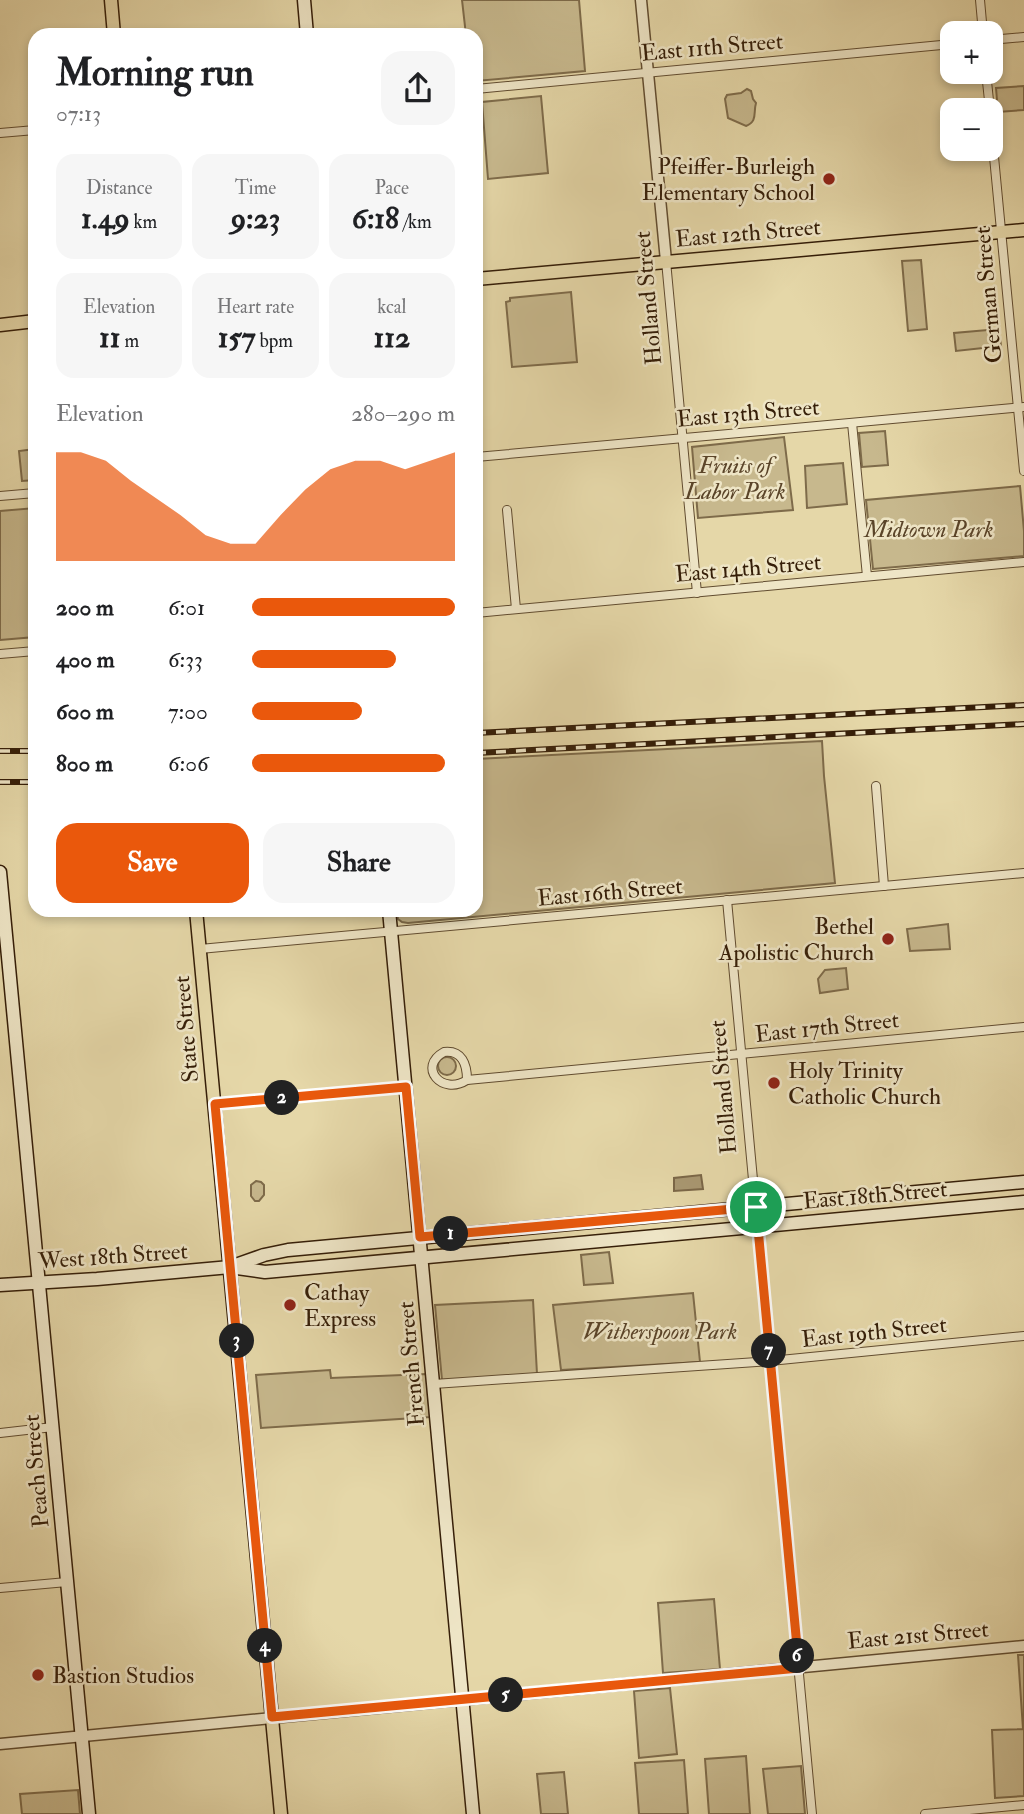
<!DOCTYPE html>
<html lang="en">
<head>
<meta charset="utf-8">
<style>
	:root { --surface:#fff; --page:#f6f6f6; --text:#202124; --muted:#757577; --accent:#ea580c }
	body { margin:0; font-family:"IM FELL Double Pica",serif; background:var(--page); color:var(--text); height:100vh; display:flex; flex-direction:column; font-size:26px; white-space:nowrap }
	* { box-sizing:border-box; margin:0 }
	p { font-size:23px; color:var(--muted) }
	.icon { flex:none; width:38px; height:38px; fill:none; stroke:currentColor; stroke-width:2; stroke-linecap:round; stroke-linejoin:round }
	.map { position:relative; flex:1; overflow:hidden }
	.drawer { position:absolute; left:28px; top:28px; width:455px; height:889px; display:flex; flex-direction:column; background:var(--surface); border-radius:21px; box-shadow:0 4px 10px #0003 }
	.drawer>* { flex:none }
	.fabs { position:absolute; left:940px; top:21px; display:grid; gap:14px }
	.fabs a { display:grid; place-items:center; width:63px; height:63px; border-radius:14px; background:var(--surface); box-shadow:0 4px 10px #0003; font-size:35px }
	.pin { position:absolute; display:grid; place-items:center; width:60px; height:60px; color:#fff; margin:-30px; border:4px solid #fff; border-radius:50%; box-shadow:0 2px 7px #0007 }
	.km { position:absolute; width:35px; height:35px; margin:-18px; border-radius:50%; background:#222; color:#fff; font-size:19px; line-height:35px; text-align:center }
	.round { display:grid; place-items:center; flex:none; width:74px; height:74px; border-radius:21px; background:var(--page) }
	.headline { display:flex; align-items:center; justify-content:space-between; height:119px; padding:0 28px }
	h1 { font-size:38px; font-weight:700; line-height:52px }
	.figures { display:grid; grid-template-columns:repeat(3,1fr); gap:10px; height:119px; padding:7px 28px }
	.figures div { display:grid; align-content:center; border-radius:18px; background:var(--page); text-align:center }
	.figures b { font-size:30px; font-weight:700 }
	.figures small { font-size:19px; font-weight:400 }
	.figures p { font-size:19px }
	.chart { height:196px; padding:14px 28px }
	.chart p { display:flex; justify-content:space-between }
	.chart svg { width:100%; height:126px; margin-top:7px; fill:var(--accent); opacity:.7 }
	.button { display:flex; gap:14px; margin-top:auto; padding:14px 28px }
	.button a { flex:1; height:80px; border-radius:21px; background:var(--accent); color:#fff; font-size:28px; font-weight:700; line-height:80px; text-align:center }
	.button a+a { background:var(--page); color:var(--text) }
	ul { padding:0 28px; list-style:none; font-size:23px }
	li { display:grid; grid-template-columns:112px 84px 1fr; align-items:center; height:52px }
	li i { height:18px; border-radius:9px; background:var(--accent) }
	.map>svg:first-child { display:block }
</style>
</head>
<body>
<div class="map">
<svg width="1024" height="1814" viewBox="0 0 1024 1814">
	<rect width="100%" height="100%" fill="#e5d7a8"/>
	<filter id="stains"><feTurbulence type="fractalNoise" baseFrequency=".00286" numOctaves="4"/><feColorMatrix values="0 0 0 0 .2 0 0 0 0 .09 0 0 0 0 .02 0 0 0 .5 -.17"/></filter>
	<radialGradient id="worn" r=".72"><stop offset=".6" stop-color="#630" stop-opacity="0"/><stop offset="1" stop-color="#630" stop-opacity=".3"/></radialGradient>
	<g fill="#c7b88d" stroke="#7e6b4a" stroke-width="2">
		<polygon points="462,0 579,0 585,71 476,81 476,35 466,35"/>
		<polygon points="1024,86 1024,110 998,112 996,88"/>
		<path d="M 747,89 L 751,91 L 753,99 L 756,103 C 753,113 758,121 746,126 L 728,118 L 725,99 L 727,95 L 741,93 Z"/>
		<polygon points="541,96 548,173 488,179 482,102"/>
		<polygon points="921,260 927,329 908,331 902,261"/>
		<polygon points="571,292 577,362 512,367 506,302 510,301 510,298"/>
		<polygon points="999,329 1001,346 956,351 954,333"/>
		<polygon points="885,431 888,465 862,467 859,433"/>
		<polygon points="784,437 793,510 698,518 692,447"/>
		<polygon points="35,449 35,480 22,481 19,451"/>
		<polygon points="843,463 847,504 807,508 805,466"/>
		<polygon points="1020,486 1024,531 1024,556 873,569 866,500"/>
		<polygon points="35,508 35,637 0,640 0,511"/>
		<polygon points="822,741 824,776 835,883 408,923 402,922 398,919 397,910 476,910 476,759"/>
		<polygon points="948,924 950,949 910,951 907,929"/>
		<polygon points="846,968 848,989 820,993 818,979 825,970"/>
		<circle cx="447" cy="1066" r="9"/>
		<polygon points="256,1181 261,1182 264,1185 264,1195 259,1201 255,1201 251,1196 251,1185"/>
		<polygon points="609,1252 613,1283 584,1285 581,1255"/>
		<polygon points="693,1293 700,1362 561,1370 553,1305"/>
		<polygon points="533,1300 537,1374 442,1380 435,1305"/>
		<polygon points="330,1370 331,1378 426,1374 430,1417 261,1428 256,1375"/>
		<polygon points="714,1599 720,1669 663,1673 658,1603"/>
		<polygon points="1018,1655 1024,1655 1024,1796 995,1798 992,1730 1023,1729"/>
		<polygon points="670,1688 677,1754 639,1758 634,1691"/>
		<polygon points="746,1756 750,1814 709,1814 705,1759"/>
		<polygon points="684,1760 688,1814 639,1814 635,1763"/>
		<polygon points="801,1766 805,1814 768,1814 763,1769"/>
		<polygon points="564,1772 568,1814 541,1814 537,1774"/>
		<polygon points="78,1790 80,1814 22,1814 20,1794"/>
	</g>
	<polygon fill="#a99872" stroke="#7b6748" stroke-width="2" points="701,1175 703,1189 674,1191 674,1178"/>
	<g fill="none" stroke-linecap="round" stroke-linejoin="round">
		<defs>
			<g id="minor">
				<polyline points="980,0 983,33"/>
				<polyline points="990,40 1024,37"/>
				<polyline points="986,72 990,110"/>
				<polyline points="476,89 952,44"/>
				<polyline points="990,115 1024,471"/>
				<polyline points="0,133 35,130"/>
				<polyline points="666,261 697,593"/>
				<polyline points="852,423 867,576"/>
				<polyline points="476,457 1024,407"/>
				<polyline points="0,496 35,493"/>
				<polyline points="507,510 516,609"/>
				<polyline points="476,613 1024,562"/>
				<polyline points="0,654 35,651"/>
				<polyline points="876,786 884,886"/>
				<polyline points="727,900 812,1814"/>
				<polyline points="200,949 1024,873"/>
				<path d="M 444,1052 C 462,1050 467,1064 467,1080 C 442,1096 417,1067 444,1052 Z"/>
				<polyline points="467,1080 1024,1027"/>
				<polyline points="215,1104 406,1087"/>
				<polyline points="434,1384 770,1361 1024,1336"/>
				<polyline points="0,1433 53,1427"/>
				<polyline points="0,1588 67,1582"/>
				<polyline points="925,1814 1024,1805"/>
			</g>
			<g id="tertiary">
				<polyline points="641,0 666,261"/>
				<polyline points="0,1744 1024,1646"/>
			</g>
			<g id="secondary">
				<polyline points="304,0 307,35"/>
				<polyline points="0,872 89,1814"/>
				<polyline points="389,910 473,1814"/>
				<polyline points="230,1267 264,1255 288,1250 1024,1182"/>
				<polyline points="0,1285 97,1279 230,1267 265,1272 1024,1202"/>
			</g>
			<g id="primary">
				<polyline points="111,0 114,35"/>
				<polyline points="476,279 1024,230"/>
				<polyline points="0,325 35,321"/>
				<polyline points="196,910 281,1814"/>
			</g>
		</defs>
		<use href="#minor" stroke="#614c30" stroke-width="10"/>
		<use href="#tertiary" stroke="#614c30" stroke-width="13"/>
		<use href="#secondary" stroke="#351e08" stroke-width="15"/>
		<use href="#primary" stroke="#351e08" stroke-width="15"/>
		<use href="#minor" stroke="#eee5c6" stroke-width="8"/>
		<use href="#tertiary" stroke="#eee5c6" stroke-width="10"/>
		<use href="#secondary" stroke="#eee5c6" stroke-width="12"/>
		<use href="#primary" stroke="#e5d7a8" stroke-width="12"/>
		<defs>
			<g id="rail">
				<polyline points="476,733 1024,705"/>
				<polyline points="0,751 35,751"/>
				<polyline points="476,753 1024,724"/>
				<polyline points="0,782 35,782"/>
			</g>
		</defs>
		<use href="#rail" stroke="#351e08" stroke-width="6"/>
		<use href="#rail" stroke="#eee5c6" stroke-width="3.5" stroke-dasharray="10" stroke-linecap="butt"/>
	</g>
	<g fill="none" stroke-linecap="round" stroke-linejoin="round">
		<defs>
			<polygon id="route" points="406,1087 420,1237 756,1207 799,1668 272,1717 215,1104"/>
		</defs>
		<use href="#route" stroke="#fff" stroke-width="14"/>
		<use href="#route" stroke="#ea580c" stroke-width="9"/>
	</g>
	<g fill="#8f2418" stroke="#eee5c6" stroke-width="2.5">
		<circle cx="829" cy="179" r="7"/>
		<circle cx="888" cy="939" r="7"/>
		<circle cx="774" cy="1083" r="7"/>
		<circle cx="290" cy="1305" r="7"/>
		<circle cx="38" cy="1675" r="7"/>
	</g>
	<g text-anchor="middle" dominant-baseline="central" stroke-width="5" stroke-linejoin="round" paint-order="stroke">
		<g font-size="23" fill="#351e08" stroke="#eee5c6">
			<text transform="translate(712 47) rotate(-5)">East 11th Street</text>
			<text transform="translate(748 233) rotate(-5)">East 12th Street</text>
			<text transform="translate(988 295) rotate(-95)">German Street</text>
			<text transform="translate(648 298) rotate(-95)">Holland Street</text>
			<text transform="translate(748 413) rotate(-5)">East 13th Street</text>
			<text transform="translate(748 568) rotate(-5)">East 14th Street</text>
			<text transform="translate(610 892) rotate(-5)">East 16th Street</text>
			<text transform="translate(827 1027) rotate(-6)">East 17th Street</text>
			<text transform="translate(186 1029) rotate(-95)">State Street</text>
			<text transform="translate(723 1087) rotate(-95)">Holland Street</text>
			<text transform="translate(875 1195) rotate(-5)">East 18th Street</text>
			<text transform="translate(113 1256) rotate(-4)">West 18th Street</text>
			<text transform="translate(874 1332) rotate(-6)">East 19th Street</text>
			<text transform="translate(411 1364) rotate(-95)">French Street</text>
			<text transform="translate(36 1471) rotate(-95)">Peach Street</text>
			<text transform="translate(918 1635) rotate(-5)">East 21st Street</text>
		</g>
		<g font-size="23" fill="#351e08" stroke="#eee5c6" text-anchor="start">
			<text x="815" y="166" text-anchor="end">Pfeiffer-Burleigh<tspan x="815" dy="26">Elementary School</tspan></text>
			<text x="874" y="926" text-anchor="end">Bethel<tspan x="874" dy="26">Apolistic Church</tspan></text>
			<text x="788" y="1070">Holy Trinity<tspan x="788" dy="26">Catholic Church</tspan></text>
			<text x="304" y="1292">Cathay<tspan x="304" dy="26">Express</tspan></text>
			<text x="52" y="1675">Bastion Studios</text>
		</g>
		<g font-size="23" font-style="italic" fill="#5a4429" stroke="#eee5c6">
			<text x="735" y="465">Fruits of<tspan x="735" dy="26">Labor Park</tspan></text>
			<text x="929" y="529">Midtown Park</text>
			<text x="660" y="1331">Witherspoon Park</text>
		</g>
	</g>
	<rect width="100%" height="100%" filter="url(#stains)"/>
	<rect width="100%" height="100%" fill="url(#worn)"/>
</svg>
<div class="fabs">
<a>+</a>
<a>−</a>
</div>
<div class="pin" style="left:756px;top:1207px;background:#1e9e55"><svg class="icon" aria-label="arrive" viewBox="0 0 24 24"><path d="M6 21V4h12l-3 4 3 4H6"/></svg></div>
<b class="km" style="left:451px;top:1234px">1</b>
<b class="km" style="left:282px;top:1098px">2</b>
<b class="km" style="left:237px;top:1341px">3</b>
<b class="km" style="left:265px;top:1646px">4</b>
<b class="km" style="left:506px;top:1695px">5</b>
<b class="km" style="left:797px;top:1656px">6</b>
<b class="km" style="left:769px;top:1351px">7</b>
<section class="drawer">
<div class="headline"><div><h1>Morning run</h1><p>07:13</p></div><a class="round"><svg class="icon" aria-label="share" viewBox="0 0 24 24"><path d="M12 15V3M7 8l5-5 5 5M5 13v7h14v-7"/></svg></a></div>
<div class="figures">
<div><p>Distance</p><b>1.49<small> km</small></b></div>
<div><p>Time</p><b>9:23</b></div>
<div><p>Pace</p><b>6:18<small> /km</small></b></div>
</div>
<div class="figures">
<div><p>Elevation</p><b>11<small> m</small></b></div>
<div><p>Heart rate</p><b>157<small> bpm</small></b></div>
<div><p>kcal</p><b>112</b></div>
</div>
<div class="chart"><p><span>Elevation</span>280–290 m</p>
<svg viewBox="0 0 160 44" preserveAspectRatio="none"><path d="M0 44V6L10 6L20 9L30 16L40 22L50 28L60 35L70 38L80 38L90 28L100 19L110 12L120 9L130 9L140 12L150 9L160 6V44z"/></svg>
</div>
<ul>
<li><b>200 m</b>6:01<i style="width:100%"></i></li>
<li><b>400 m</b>6:33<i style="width:71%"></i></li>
<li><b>600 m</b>7:00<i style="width:54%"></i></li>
<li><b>800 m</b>6:06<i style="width:95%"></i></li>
</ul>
<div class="button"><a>Save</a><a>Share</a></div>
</section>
</div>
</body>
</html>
